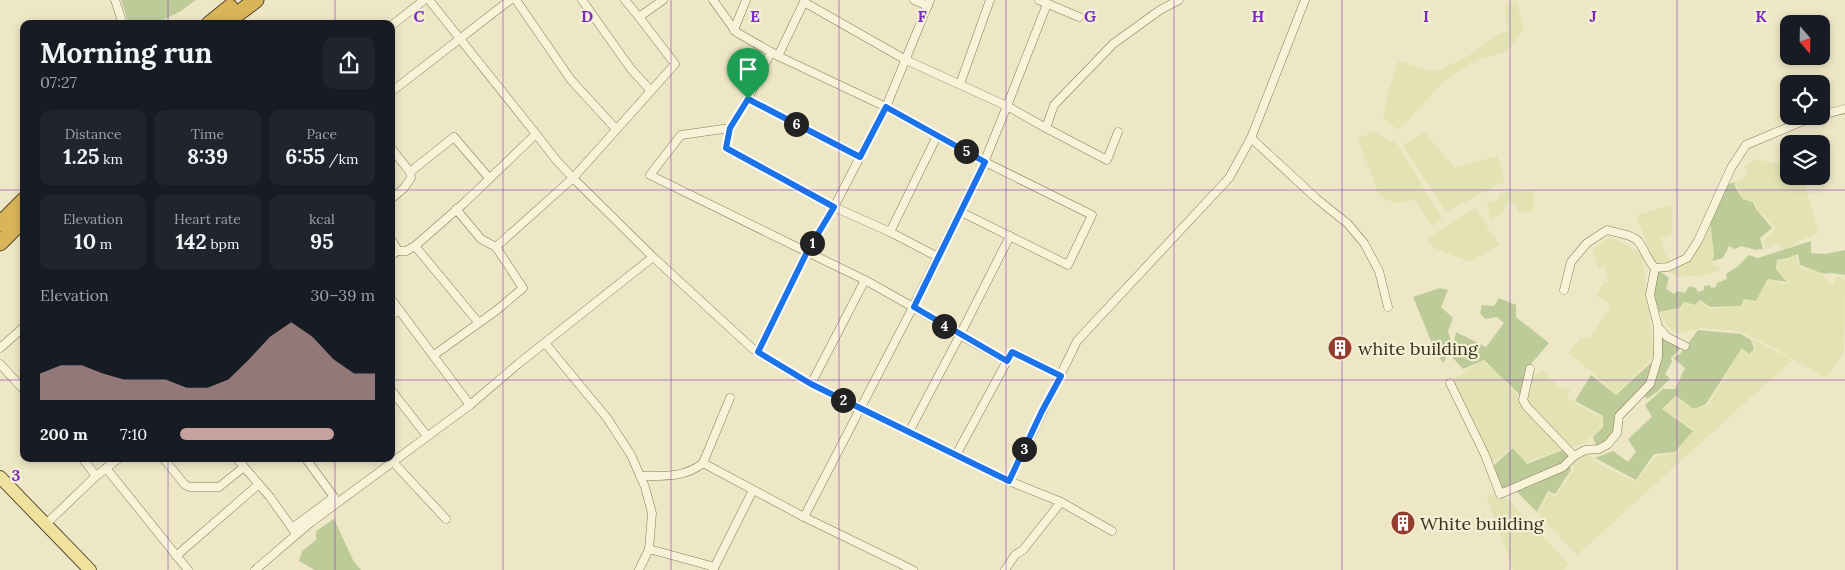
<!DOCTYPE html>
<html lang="en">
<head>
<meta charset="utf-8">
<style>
	:root { --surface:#171b24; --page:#20242c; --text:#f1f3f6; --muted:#9ea1a6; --accent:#c7a19c }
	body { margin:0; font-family:Lora,serif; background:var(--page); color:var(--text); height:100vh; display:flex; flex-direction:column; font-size:19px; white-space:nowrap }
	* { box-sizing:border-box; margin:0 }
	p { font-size:16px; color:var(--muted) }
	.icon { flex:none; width:28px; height:28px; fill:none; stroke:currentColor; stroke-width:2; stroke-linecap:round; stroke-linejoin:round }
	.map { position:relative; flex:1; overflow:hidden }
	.sheet { position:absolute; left:20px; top:20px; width:375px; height:442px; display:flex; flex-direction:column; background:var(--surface); border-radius:10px; box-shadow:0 2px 8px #0003 }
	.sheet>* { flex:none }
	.needle { width:32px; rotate:160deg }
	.buttons { position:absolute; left:1780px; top:15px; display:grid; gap:10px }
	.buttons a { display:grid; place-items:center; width:50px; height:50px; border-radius:10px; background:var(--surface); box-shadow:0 2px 8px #0003; font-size:25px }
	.pin { position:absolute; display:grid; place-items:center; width:42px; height:42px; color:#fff; margin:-51px -21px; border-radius:50% 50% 50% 0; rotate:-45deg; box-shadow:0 0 5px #0007 }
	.pin .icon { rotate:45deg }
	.km { position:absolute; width:25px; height:25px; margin:-12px; border-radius:50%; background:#222; color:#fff; font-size:14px; line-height:25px; text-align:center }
	.round { display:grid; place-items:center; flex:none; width:52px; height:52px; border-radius:10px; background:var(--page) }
	.overview { display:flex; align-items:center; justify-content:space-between; height:85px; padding:0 20px }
	h1 { font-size:28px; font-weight:700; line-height:38px }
	.metrics { display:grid; grid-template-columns:repeat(3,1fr); gap:8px; height:85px; padding:5px 20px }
	.metrics div { display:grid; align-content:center; border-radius:10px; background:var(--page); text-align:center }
	.metrics b { font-size:21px; font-weight:700 }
	.metrics small { font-size:14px; font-weight:400 }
	.metrics p { font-size:14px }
	.chart { height:140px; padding:10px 20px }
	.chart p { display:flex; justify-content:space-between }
	.chart svg { width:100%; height:90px; margin-top:5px; fill:var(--accent); opacity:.7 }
	ul { padding:0 20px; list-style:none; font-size:16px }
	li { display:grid; grid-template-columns:80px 60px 1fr; align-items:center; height:38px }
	li i { height:12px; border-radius:6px; background:var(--accent) }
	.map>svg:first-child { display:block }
</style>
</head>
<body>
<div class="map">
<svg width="1845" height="570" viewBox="0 0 1845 570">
	<rect width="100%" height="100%" fill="#ede7c5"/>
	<g fill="#e2e2b2">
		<polygon points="1516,0 1524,28 1507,51 1480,59 1458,71 1441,84 1399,130 1383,119 1388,92 1399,61 1434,72 1467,57 1496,36 1509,30 1506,24 1505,7"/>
		<polygon points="1373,132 1397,144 1442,218 1432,226 1416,200 1394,203 1379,195 1358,138"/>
		<polygon points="1424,132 1455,168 1497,156 1505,181 1446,212 1403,145"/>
		<polygon points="1757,159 1772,163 1787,160 1789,161 1789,176 1802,176 1819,233 1799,241 1785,249 1776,243 1766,249 1763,240 1773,233 1775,227 1760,212 1753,200 1744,199 1734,182 1748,175 1744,166"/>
		<polygon points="1534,189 1534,211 1518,213 1516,204 1508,202 1502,214 1491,220 1487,202 1498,202 1499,195 1508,192"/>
		<polygon points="1673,204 1671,234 1660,237 1665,254 1670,259 1669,262 1655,263 1636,216"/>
		<polygon points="1476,208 1489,230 1500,244 1470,262 1434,248 1428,240 1436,232"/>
		<polygon points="1710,223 1713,255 1711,262 1721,270 1706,275 1676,277 1667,269 1688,261"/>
		<polygon points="1610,237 1642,253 1654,356 1616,393 1569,353 1581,337 1589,339 1612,306 1596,295 1604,282 1609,282 1605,267 1598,268 1593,249"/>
		<polygon points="1796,255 1798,266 1803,269 1819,272 1832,286 1838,276 1845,281 1844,352 1826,378 1762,341 1738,331 1702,328 1678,333 1673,332 1665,323 1660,313 1681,309 1684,303 1695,306 1700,302 1710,309 1742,307 1744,300 1756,302 1769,280 1784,284 1789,282 1777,269 1778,261 1789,260"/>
		<polygon points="1752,339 1792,360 1577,555 1538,514 1549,493 1555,497 1574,470 1572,462 1580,456 1587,454 1601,465 1636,482 1656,456 1676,453 1694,429 1663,410 1676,397 1694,410 1708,405 1742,349 1749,355 1756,351"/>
		<polygon points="1481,361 1498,373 1562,449 1526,462 1513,446 1492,464 1449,382"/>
		<polygon points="1543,371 1558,386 1571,389 1566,396 1570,400 1603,419 1601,428 1584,443 1571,446 1565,443 1527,402 1533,376"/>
		<polygon points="1486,495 1505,496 1569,564 1563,570 1513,570"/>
	</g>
	<g fill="#bdcb99">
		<polygon points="121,0 196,0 181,11 154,24 129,24"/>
		<polygon points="1734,182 1736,189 1743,199 1753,202 1756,209 1772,228 1760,238 1763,249 1756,250 1741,246 1735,249 1729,246 1723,258 1712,261 1714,255 1710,222 1724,186"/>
		<polygon points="1811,241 1811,253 1825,254 1845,250 1845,275 1831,273 1824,274 1800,265 1798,254 1788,258 1777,260 1776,269 1787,282 1768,279 1756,301 1744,299 1741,306 1710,307 1700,300 1695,305 1684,302 1680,308 1659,312 1653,295 1654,274 1660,271 1669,278 1666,289 1674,294 1677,291 1685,293 1689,286 1696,288 1698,292 1704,290 1704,286 1710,285 1711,288 1716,287 1717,283 1727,279 1726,274 1738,266 1749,255 1758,258"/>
		<polygon points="1440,288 1448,290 1441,307 1453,318 1448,331 1453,347 1443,363 1434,348 1413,297"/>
		<polygon points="1499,298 1516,305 1516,317 1549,343 1526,370 1521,396 1484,360 1463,369 1451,356 1459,348 1454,342 1456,332 1486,347 1504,323 1497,317 1485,319 1480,313 1482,305 1494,306"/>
		<polygon points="1698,330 1741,334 1751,340 1754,350 1749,354 1742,348 1706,404 1694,409 1676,396 1662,409 1693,431 1675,452 1654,454 1636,480 1595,458 1613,451 1628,462 1636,452 1628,439 1652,417 1645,405 1663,389 1675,389 1685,368 1673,358 1680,354"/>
		<polygon points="1660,332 1682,347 1671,358 1672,362 1665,374 1670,379 1658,391 1647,399 1644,395 1653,382"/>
		<polygon points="1655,359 1647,384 1614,417 1615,432 1604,443 1597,448 1593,437 1603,427 1603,416 1575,401 1591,375 1616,395"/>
		<polygon points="1513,448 1527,464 1565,449 1572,456 1562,466 1501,492 1492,467"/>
		<polygon points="1570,464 1571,470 1555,494 1548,491 1537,512 1516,491"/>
		<polygon points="334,519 353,560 361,570 315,570 299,561 302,551 316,540 316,531"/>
	</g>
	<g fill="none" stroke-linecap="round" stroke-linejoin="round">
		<defs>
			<g id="street">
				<polyline points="115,0 123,24"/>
				<polyline points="516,0 571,80 616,129"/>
				<polyline points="582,0 631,69 651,91"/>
				<polyline points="625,0 639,17"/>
				<polyline points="713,0 736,32 778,56"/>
				<polyline points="914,0 928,6"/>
				<polyline points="1039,0 1079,17"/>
				<polyline points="391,26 424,0"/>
				<polyline points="734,30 746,0"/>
				<polyline points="960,84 990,0"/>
				<polyline points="391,92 510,0"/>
				<polyline points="748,99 771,52"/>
				<polyline points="1821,115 1845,109"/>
				<polyline points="730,128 726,148 834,207 890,232"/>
				<polyline points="1046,128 1107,160 1118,132"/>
				<polyline points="937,136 890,232 938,257"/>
				<polyline points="1251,138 1317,199 1348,224 1364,243 1379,271 1388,307"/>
				<polyline points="391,148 410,172 411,178 404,188 391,199"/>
				<polyline points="410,172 454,137 489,178"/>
				<polyline points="456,209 481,239 496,247"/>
				<polyline points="961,212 1068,265 1092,215 985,162 886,107 778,56 804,2 906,60 1007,106 1047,4"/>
				<polyline points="391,239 398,251 391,255"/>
				<polyline points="415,246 478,322"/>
				<polyline points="398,251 406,251 415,246 463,204 536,134 429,0"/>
				<polyline points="653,257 573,178 675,64 639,17 663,0"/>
				<polyline points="865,280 807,252 834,207 886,107 930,0"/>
				<path d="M 1564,290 L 1571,262 L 1587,243 L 1607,230 C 1616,233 1631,234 1638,241 C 1645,249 1646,259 1655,268"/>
				<polyline points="391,299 470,405"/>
				<polyline points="391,316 399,310"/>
				<polyline points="1658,327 1667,337 1685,346"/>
				<polyline points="545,343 607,418 631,455 645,487 652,513 649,549 715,567"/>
				<polyline points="0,348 24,327"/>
				<polyline points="758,352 807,252 650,175 681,135 730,128 748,99 860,157"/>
				<polyline points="434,355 497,310 523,288 496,247 573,178 557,161 536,134"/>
				<polyline points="0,364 24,390"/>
				<polyline points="1530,369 1523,400 1527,407 1574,456"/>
				<polyline points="1450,383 1485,455 1500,494 1563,467 1574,456 1585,450 1599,449 1608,444 1617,433 1619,416 1650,384 1658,357 1658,327 1650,295 1655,268 1668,267 1687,258 1698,241 1731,168 1746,145 1815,116"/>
				<polyline points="391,390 427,436"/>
				<polyline points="909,432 960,335 1007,361 1012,352 1061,376"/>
				<polyline points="956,455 1007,361"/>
				<polyline points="83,459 96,476"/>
				<polyline points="164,459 185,485 190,487 219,487 244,467 270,497 292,528"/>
				<polyline points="237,459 244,467"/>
				<polyline points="393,462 446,519"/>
				<polyline points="703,463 804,517 913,570"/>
				<polyline points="106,468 188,570"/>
				<path d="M 640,476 C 662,476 685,478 703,463 L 730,398"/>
				<polyline points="1009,481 811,384 865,280 913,307 981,170 1007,106 1046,128 1054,105 1113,44 1160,10 1179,0"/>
				<polyline points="804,517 913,307 960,335 1010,236"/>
				<polyline points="45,525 96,476 118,459"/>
				<polyline points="1112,531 1061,502 1009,481 1077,341 1229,178 1251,138 1305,0"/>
				<polyline points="295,533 292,528 334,497 306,459"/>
				<polyline points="176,556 259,484"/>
				<polyline points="255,570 310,523 470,405 518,364 653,257 753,349 811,384"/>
				<polyline points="639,570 649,549"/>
				<polyline points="713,570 753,490"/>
				<polyline points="1005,570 1015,555 1023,550 1061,502"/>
			</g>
			<polyline id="primary" points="0,477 90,570"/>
			<g id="highway">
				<polyline points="209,24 230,7"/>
				<polyline points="224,24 256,0"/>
				<polyline points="0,224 24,200"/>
				<polyline points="0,243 24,219"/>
			</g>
		</defs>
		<use href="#street" stroke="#87795b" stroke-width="9"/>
		<use href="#primary" stroke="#55472f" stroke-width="14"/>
		<use href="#highway" stroke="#55472f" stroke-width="17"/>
		<use href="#street" stroke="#f8f3d8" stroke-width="8"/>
		<use href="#primary" stroke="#efe29e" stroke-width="12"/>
		<use href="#highway" stroke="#d9b458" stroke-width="15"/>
	</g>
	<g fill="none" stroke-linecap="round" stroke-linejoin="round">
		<defs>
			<polygon id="route" points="748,99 860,157 886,107 985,162 914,307 1007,361 1012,352 1061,376 1042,411 1009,481 811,384 758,352 807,252 834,207 726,148 730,128"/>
		</defs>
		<use href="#route" stroke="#fff" stroke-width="10"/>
		<use href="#route" stroke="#1a73e8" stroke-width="6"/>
	</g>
	<path fill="none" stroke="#7b2cbf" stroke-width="1" stroke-opacity="0.55" d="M 168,0 L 168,24M 335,0 L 335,24M 503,0 L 503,570M 671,0 L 671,570M 839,0 L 839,570M 1006,0 L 1006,570M 1174,0 L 1174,570M 1342,0 L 1342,570M 1510,0 L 1510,570M 1677,0 L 1677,570M 0,190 L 24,190M 391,190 L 1845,190M 0,380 L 24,380M 391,380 L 1845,380M 168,459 L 168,570M 335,459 L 335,570"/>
	<defs>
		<symbol id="building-disc" viewBox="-11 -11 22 22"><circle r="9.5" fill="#943c2d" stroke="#f4f0d4"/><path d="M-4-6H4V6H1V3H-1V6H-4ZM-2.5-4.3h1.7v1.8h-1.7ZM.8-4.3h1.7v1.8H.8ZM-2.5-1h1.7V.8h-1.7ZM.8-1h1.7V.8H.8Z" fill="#fff"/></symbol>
	</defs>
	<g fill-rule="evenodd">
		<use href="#building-disc" x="1326" y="334" width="28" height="28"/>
		<use href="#building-disc" x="1389" y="509" width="28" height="28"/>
	</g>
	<g text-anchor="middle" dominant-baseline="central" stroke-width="4.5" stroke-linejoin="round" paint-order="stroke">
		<g font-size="18" fill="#382f1f" stroke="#f4f0d4" text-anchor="start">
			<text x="1358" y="348">white building</text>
			<text x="1420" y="523">White building</text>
		</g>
	</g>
	<g font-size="16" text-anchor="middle" font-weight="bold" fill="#7b2cbf" stroke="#f4f0d4" stroke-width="4.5" stroke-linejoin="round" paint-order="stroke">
		<text x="419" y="22">C</text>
		<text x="587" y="22">D</text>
		<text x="755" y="22">E</text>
		<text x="922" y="22">F</text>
		<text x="1090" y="22">G</text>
		<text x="1258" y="22">H</text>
		<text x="1426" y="22">I</text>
		<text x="1593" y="22">J</text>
		<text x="1761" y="22">K</text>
		<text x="16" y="481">3</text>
	</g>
</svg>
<div class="buttons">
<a><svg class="needle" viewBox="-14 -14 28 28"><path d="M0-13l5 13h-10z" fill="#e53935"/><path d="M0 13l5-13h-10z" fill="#9ea1a6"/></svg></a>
<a><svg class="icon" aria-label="locate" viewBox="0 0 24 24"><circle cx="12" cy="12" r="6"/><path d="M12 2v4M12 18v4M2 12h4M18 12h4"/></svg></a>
<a><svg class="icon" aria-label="layers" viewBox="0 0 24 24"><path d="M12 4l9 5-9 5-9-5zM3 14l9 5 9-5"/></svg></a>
</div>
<div class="pin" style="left:748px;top:99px;background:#1e9e55"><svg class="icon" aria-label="arrive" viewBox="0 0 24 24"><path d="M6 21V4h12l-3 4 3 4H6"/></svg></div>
<b class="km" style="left:812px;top:243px">1</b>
<b class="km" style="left:843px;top:400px">2</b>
<b class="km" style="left:1024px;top:449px">3</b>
<b class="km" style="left:944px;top:326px">4</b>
<b class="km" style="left:966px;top:151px">5</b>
<b class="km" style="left:796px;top:124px">6</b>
<section class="sheet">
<div class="overview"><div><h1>Morning run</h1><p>07:27</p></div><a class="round"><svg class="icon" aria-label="share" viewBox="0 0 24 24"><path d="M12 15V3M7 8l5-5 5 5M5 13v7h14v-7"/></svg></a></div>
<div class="metrics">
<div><p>Distance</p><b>1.25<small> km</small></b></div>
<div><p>Time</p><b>8:39</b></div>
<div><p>Pace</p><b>6:55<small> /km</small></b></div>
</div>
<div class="metrics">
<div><p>Elevation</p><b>10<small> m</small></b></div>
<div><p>Heart rate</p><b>142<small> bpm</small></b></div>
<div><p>kcal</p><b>95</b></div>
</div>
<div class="chart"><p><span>Elevation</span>30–39 m</p>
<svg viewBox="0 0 160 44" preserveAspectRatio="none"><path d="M0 44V31L10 27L20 27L30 31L40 34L50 34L60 34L70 38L80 38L90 34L100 24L110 13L120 6L130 13L140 24L150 31L160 31V44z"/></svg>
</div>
<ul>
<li><b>200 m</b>7:10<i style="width:79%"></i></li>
</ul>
</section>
</div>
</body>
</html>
